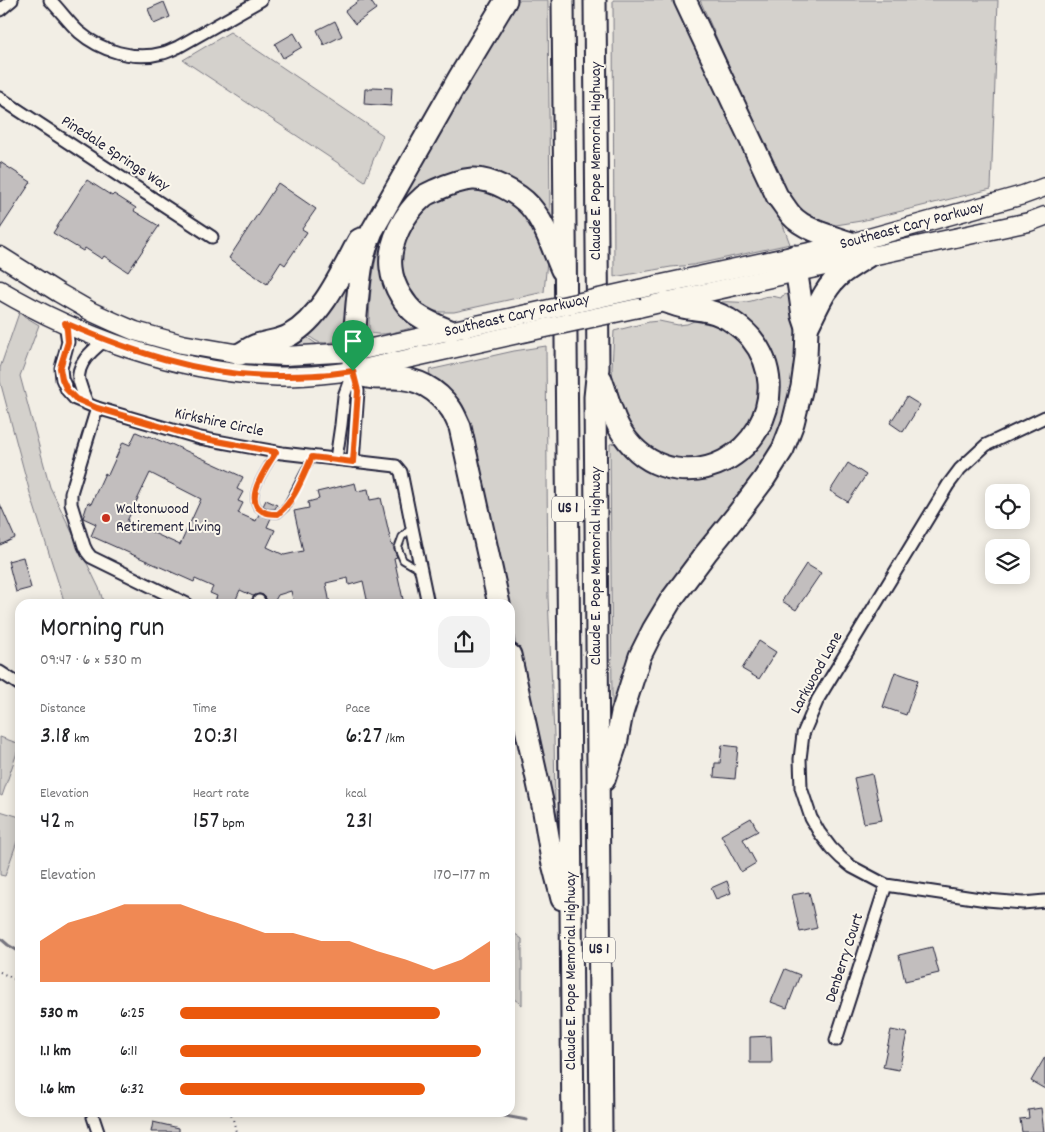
<!DOCTYPE html>
<html lang="en">
<head>
<meta charset="utf-8">
<style>
	:root { --surface:#fff; --page:#f2f2f2; --text:#202124; --muted:#757577; --accent:#ea580c }
	body { margin:0; font-family:Dekko,sans-serif; background:var(--page); color:var(--text); height:100vh; display:flex; flex-direction:column; font-size:19px; white-space:nowrap }
	* { box-sizing:border-box; margin:0 }
	p { font-size:16px; color:var(--muted) }
	.icon { flex:none; width:28px; height:28px; fill:none; stroke:currentColor; stroke-width:2; stroke-linecap:round; stroke-linejoin:round }
	.map { position:relative; flex:1; overflow:hidden }
	.drawer { position:absolute; left:15px; top:599px; width:500px; height:518px; display:flex; flex-direction:column; background:var(--surface); border-radius:15px; box-shadow:0 2px 12px #0003 }
	.drawer>* { flex:none }
	.tools { position:absolute; left:985px; top:484px; display:grid; gap:10px }
	.tools a { display:grid; place-items:center; width:45px; height:45px; border-radius:10px; background:var(--surface); box-shadow:0 2px 12px #0003; font-size:25px }
	.pin { position:absolute; display:grid; place-items:center; width:42px; height:42px; color:#fff; margin:-51px -21px; border-radius:50% 50% 50% 0; rotate:-45deg; box-shadow:0 0 5px #0007 }
	.pin .icon { rotate:45deg }
	.round { display:grid; place-items:center; flex:none; width:52px; height:52px; border-radius:15px; background:var(--page) }
	.overview { display:flex; align-items:center; justify-content:space-between; height:85px; padding:0 25px }
	h1 { font-size:28px; font-weight:600; line-height:38px }
	.stats { display:grid; grid-template-columns:repeat(3,1fr); gap:8px; height:85px; padding:5px 25px }
	.stats div { display:grid; align-content:center }
	.stats b { font-size:25px; font-weight:600 }
	.stats small { font-size:14px; font-weight:400 }
	.stats p { font-size:14px }
	.chart { height:140px; padding:10px 25px }
	.chart p { display:flex; justify-content:space-between }
	.chart svg { width:100%; height:90px; margin-top:5px; fill:var(--accent); opacity:.7 }
	ul { padding:0 25px; list-style:none; font-size:16px }
	li { display:grid; grid-template-columns:80px 60px 1fr; align-items:center; height:38px }
	li i { height:12px; border-radius:6px; background:var(--accent) }
	.map>svg:first-child { display:block }
</style>
</head>
<body>
<div class="map">
<svg width="1045" height="1132" viewBox="0 0 1045 1132">
	<rect width="100%" height="100%" fill="#f2eee5"/>
	<filter id="ink" filterUnits="userSpaceOnUse"><feTurbulence type="fractalNoise" baseFrequency=".02" numOctaves="2"/><feDisplacementMap in="SourceGraphic" scale="10" xChannelSelector="R" yChannelSelector="G"/><feConvolveMatrix kernelMatrix="1 2 1 2 8 2 1 2 1" color-interpolation-filters="sRGB"/></filter>
	<g filter="url(#ink)">
		<g fill="#d4d1cc" stroke="#7b7a84">
			<path d="M 515,0 L 548,0 L 550,216 L 544,217 L 459,176 L 388,234 L 414,323 L 414,327 C 403,330 379,338 369,332 C 369,299 372,263 384,232 C 388,223 393,215 397,207 L 500,30 Z"/>
			<polygon points="613,0 678,0 785,219 783,225 790,244 693,265 671,267 614,277"/>
			<polygon points="700,0 998,0 991,189 861,221 836,225 811,218 793,202 774,169"/>
			<polygon points="230,32 383,135 365,181 183,60"/>
			<polygon points="464,186 500,192 530,214 547,261 544,292 454,312 441,312 429,310 426,313 409,297 397,256 416,211"/>
			<path d="M 349,273 L 344,338 C 338,342 325,344 318,342 C 314,340 310,337 307,334 Z"/>
			<path d="M 787,294 C 794,300 794,311 795,319 C 798,354 793,387 783,420 C 779,431 774,442 769,452 L 619,703 L 612,704 L 610,444 L 622,442 L 628,453 L 722,471 L 776,378 L 720,306 L 722,302 C 730,301 738,303 746,302 C 761,300 763,293 781,298 L 782,296 Z"/>
			<polygon points="19,313 39,325 20,376 50,487 99,588 104,604 65,604 30,493 0,381 0,368"/>
			<polygon points="715,319 754,352 764,396 735,449 680,464 639,445 614,397 612,368 614,331 649,322 659,321 678,325 687,324 694,321 709,324"/>
			<polygon points="305,336 318,345 325,345 281,348"/>
			<polygon points="546,346 548,597 554,735 555,805 549,805 538,746 510,618 510,604 507,604 487,515 431,380 429,370 514,351"/>
			<polygon points="0,737 20,744 2,796 0,795"/>
			<polygon points="0,811 20,817 20,833 5,876 0,875"/>
			<polygon points="510,930 522,939 522,1005 510,996"/>
		</g>
		<g fill="none" stroke-linecap="round" stroke-linejoin="round">
			<g stroke="#76747f" stroke-width="3">
				<polyline points="0,938 8,945 20,952"/>
				<polyline points="478,1111 527,1120"/>
			</g>
		</g>
		<g fill="#c2bebe" stroke="#22223b" fill-rule="evenodd">
			<polygon points="360,0 370,0 376,9 355,24 345,11"/>
			<polygon points="164,2 170,17 154,24 148,9"/>
			<polygon points="335,21 342,36 324,45 317,30"/>
			<polygon points="294,33 302,47 283,58 275,44"/>
			<polygon points="373,87 392,88 391,106 364,104 365,89 373,89"/>
			<polygon points="0,162 31,182 0,229"/>
			<polygon points="87,180 112,196 114,194 136,208 134,211 159,226 128,272 104,256 102,259 85,248 83,251 53,233"/>
			<polygon points="278,183 316,209 302,229 307,232 285,265 281,262 267,284 229,258"/>
			<polygon points="907,397 920,405 903,432 890,423"/>
			<path d="M 136,432 L 148,437 L 149,436 L 170,445 L 171,444 L 243,477 L 237,489 L 243,492 L 238,501 L 243,503 L 238,513 L 256,521 L 259,514 L 266,517 L 271,518 L 267,527 L 275,530 L 267,547 L 284,555 L 303,551 L 294,511 L 309,508 L 308,502 L 319,499 L 317,492 L 355,483 L 357,491 L 368,489 L 370,500 L 381,498 L 392,546 L 394,545 L 394,550 L 397,557 L 394,558 L 404,604 L 368,604 L 363,581 L 349,585 L 348,578 L 326,583 L 330,604 L 294,604 L 291,591 L 278,595 L 273,604 L 269,604 L 266,602 L 266,598 L 263,595 L 259,594 L 253,596 L 240,590 L 234,604 L 214,604 L 217,596 L 210,593 L 213,587 L 195,579 L 194,582 L 91,536 L 96,524 L 83,518 L 88,502 L 91,504 L 105,473 L 108,475 L 123,442 L 130,445 ZM 150,473 L 201,499 L 180,545 L 127,521 Z"/>
			<polygon points="848,463 866,475 848,502 830,491"/>
			<polygon points="266,500 277,505 275,509 269,509 263,506"/>
			<polygon points="0,504 15,538 0,545"/>
			<polygon points="23,557 31,588 16,592 8,561"/>
			<polygon points="806,564 821,573 796,610 782,601"/>
			<polygon points="759,641 776,652 759,679 742,669"/>
			<polygon points="895,672 918,680 906,715 883,707"/>
			<polygon points="722,745 738,747 735,779 714,777 715,763 720,763"/>
			<polygon points="872,774 882,820 864,823 854,778"/>
			<polygon points="751,818 758,831 743,839 756,863 741,872 721,835"/>
			<polygon points="727,881 731,893 716,899 711,888"/>
			<polygon points="809,892 817,928 800,932 792,895"/>
			<polygon points="932,947 939,973 905,981 899,955"/>
			<polygon points="785,969 800,975 787,1008 771,1002"/>
			<polygon points="891,1030 907,1033 899,1070 883,1067"/>
			<polygon points="771,1036 772,1063 750,1063 750,1037"/>
			<polygon points="1045,1057 1045,1089 1031,1081"/>
			<polygon points="1041,1108 1044,1132 1022,1132 1020,1119 1029,1118 1028,1110"/>
			<polygon points="153,1122 179,1128 179,1132 151,1132"/>
		</g>
		<g fill="none" stroke-linecap="round" stroke-linejoin="round">
			<defs>
				<g id="lane">
					<path d="M 276,452 C 268,466 238,504 267,513 C 270,514 275,514 278,514 L 286,507 L 312,457"/>
					<polyline points="412,527 402,537 398,548 403,560 420,570"/>
				</g>
				<g id="street">
					<path d="M 50,0 C 60,10 68,22 79,32 C 101,51 134,61 163,53 C 168,52 173,49 178,47 L 261,0"/>
					<polyline points="0,10 12,0"/>
					<polyline points="0,98 212,237"/>
					<polyline points="65,323 68,342 61,368 62,379 67,390 75,399 97,408 200,438 282,453 396,466 401,472 412,527 428,604"/>
					<polyline points="353,371 358,391 353,461"/>
					<path d="M 87,403 C 84,396 81,388 79,381 C 76,363 93,350 105,340"/>
					<polyline points="97,408 71,493 71,504 84,546 87,552 91,557 187,604"/>
					<polyline points="1045,417 986,445 960,469 948,485 818,699 803,734 800,759 801,788 811,818 819,832 831,848 841,858 852,867 886,885 987,900 1023,903 1045,901"/>
					<polyline points="336,459 341,425 344,396 353,371"/>
					<polyline points="257,604 259,601"/>
					<polyline points="0,672 20,685"/>
					<polyline points="836,1040 886,885"/>
					<polyline points="93,1117 98,1132"/>
				</g>
				<g id="primary">
					<polyline points="0,256 59,293 92,312 114,322 135,331 182,344 240,354 285,356 353,352 527,314"/>
					<polyline points="639,289 851,243 1023,195 1045,187"/>
					<path d="M 0,290 C 80,337 176,371 269,376 C 297,378 325,374 353,371 L 527,332"/>
					<polyline points="638,308 797,272 1029,222 1045,216"/>
				</g>
				<g id="highway">
					<polyline points="563,0 573,1132"/>
					<polyline points="595,0 598,368 595,397 601,1132"/>
					<path d="M 685,0 L 777,196 C 782,202 786,209 791,215 C 804,230 833,237 851,243"/>
					<path d="M 807,328 C 817,309 824,288 841,274 C 849,268 859,262 868,256"/>
					<path d="M 450,331 C 438,326 426,321 416,314 C 410,309 405,303 401,296 C 396,288 392,278 391,268 C 388,243 404,213 423,197 C 426,194 432,192 436,190 C 447,185 460,180 472,179 C 491,178 518,193 530,206 C 545,223 553,250 562,270"/>
					<path d="M 240,354 C 246,351 252,346 257,345 C 269,341 280,341 290,335 C 322,317 342,271 359,240 L 361,239"/>
					<path d="M 601,379 C 609,400 613,423 628,441 C 640,456 656,466 676,469 C 747,479 798,395 751,338 C 745,331 736,324 728,319 C 721,315 711,311 703,310 C 698,309 693,309 688,308 C 680,307 673,304 666,302"/>
					<path d="M 499,604 L 460,427 C 457,421 455,415 451,409 C 437,389 416,377 391,378 C 378,378 364,379 353,371 C 353,349 355,327 357,304 C 360,277 361,256 372,231 L 459,78 L 506,0"/>
					<polyline points="510,655 543,806 552,860 562,899"/>
					<polyline points="604,780 616,744 622,713 640,656 653,630 671,600 706,553 736,516 764,479 783,449 793,423 802,387 806,358 807,328 803,316 799,288 794,256"/>
				</g>
			</defs>
			<use href="#lane" stroke="#22223b" stroke-width="9"/>
			<use href="#street" stroke="#22223b" stroke-width="15"/>
			<use href="#primary" stroke="#22223b" stroke-width="21"/>
			<use href="#highway" stroke="#22223b" stroke-width="25"/>
			<g stroke="#22223b" stroke-width="2" stroke-dasharray="1 4" stroke-linecap="butt">
				<polyline points="0,972 20,982"/>
				<polyline points="229,1111 233,1119 236,1132"/>
			</g>
			<use href="#lane" stroke="#fbf7ec" stroke-width="5.5"/>
			<use href="#street" stroke="#fbf7ec" stroke-width="11"/>
			<use href="#primary" stroke="#fbf7ec" stroke-width="18"/>
			<use href="#highway" stroke="#fbf7ec" stroke-width="21"/>
			<defs>
				<g id="primary-bridge">
					<polyline points="527,314 639,289"/>
					<polyline points="527,332 638,308"/>
				</g>
			</defs>
			<use href="#primary-bridge" stroke="#22223b" stroke-width="21" stroke-linecap="butt"/>
			<use href="#primary-bridge" stroke="#fbf7ec" stroke-width="18"/>
		</g>
	</g>
	<g fill="none" stroke-linecap="round" stroke-linejoin="round" filter="url(#ink)">
		<defs>
			<path id="route" d="M 65,323 C 130,351 200,375 272,376 C 291,376 311,376 330,374 C 338,373 345,372 353,371 L 358,391 L 353,462 L 312,457 C 303,476 295,500 278,514 C 275,514 270,514 267,513 C 238,504 268,466 276,452 L 200,438 L 97,408 L 76,399 L 67,390 L 62,379 L 60,368 L 68,342 L 67,330 Z"/>
		</defs>
		<use href="#route" stroke="#fff" stroke-width="10"/>
		<use href="#route" stroke="#ea580c" stroke-width="6"/>
	</g>
	<circle fill="#c8321e" stroke="#fbf7ec" stroke-width="2" cx="106" cy="518" r="5"/>
	<g text-anchor="middle" dominant-baseline="central" stroke-width="4" stroke-linejoin="round" paint-order="stroke">
		<g fill="#fbf7ec" stroke="#636270" stroke-width="1">
			<rect x="552" y="496.5" width="32" height="25" rx="4"/>
			<rect x="583" y="937.5" width="32" height="25" rx="4"/>
		</g>
		<g font-size="15" font-weight="bold" fill="#22223b">
			<text x="568" y="509">US 1</text>
			<text x="599" y="950">US 1</text>
		</g>
		<g font-size="16" fill="#22223b" stroke="#fbf7ec">
			<text transform="translate(115 154) rotate(33)">Pinedale Springs Way</text>
			<text transform="translate(596 161) rotate(-90)">Claude E. Pope Memorial Highway</text>
			<text transform="translate(912 226) rotate(-15)">Southeast Cary Parkway</text>
			<text transform="translate(517 316) rotate(-13)">Southeast Cary Parkway</text>
			<text transform="translate(219 423) rotate(12)">Kirkshire Circle</text>
			<text transform="translate(596 566) rotate(-90)">Claude E. Pope Memorial Highway</text>
			<text transform="translate(817 673) rotate(-61)">Larkwood Lane</text>
			<text transform="translate(845 958) rotate(-72)">Denberry Court</text>
			<text transform="translate(571 971) rotate(-90)">Claude E. Pope Memorial Highway</text>
		</g>
		<g font-size="16" fill="#22223b" stroke="#fbf7ec" text-anchor="start">
			<text x="116" y="509">Waltonwood<tspan x="116" dy="18">Retirement Living</tspan></text>
		</g>
	</g>
</svg>
<div class="tools">
<a><svg class="icon" aria-label="locate" viewBox="0 0 24 24"><circle cx="12" cy="12" r="6"/><path d="M12 2v4M12 18v4M2 12h4M18 12h4"/></svg></a>
<a><svg class="icon" aria-label="layers" viewBox="0 0 24 24"><path d="M12 4l9 5-9 5-9-5zM3 14l9 5 9-5"/></svg></a>
</div>
<div class="pin" style="left:353px;top:371px;background:#1e9e55"><svg class="icon" aria-label="arrive" viewBox="0 0 24 24"><path d="M6 21V4h12l-3 4 3 4H6"/></svg></div>
<section class="drawer">
<div class="overview"><div><h1>Morning run</h1><p>09:47 · 6 × 530 m</p></div><a class="round"><svg class="icon" aria-label="share" viewBox="0 0 24 24"><path d="M12 15V3M7 8l5-5 5 5M5 13v7h14v-7"/></svg></a></div>
<div class="stats">
<div><p>Distance</p><b>3.18<small> km</small></b></div>
<div><p>Time</p><b>20:31</b></div>
<div><p>Pace</p><b>6:27<small> /km</small></b></div>
</div>
<div class="stats">
<div><p>Elevation</p><b>42<small> m</small></b></div>
<div><p>Heart rate</p><b>157<small> bpm</small></b></div>
<div><p>kcal</p><b>231</b></div>
</div>
<div class="chart"><p><span>Elevation</span>170–177 m</p>
<svg viewBox="0 0 160 44" preserveAspectRatio="none"><path d="M0 44V24L10 15L20 11L30 6L40 6L50 6L60 11L70 15L80 20L90 20L100 24L110 24L120 29L130 33L140 38L150 33L160 24V44z"/></svg>
</div>
<ul>
<li><b>530 m</b>6:25<i style="width:84%"></i></li>
<li><b>1.1 km</b>6:11<i style="width:97%"></i></li>
<li><b>1.6 km</b>6:32<i style="width:79%"></i></li>
</ul>
</section>
</div>
</body>
</html>
